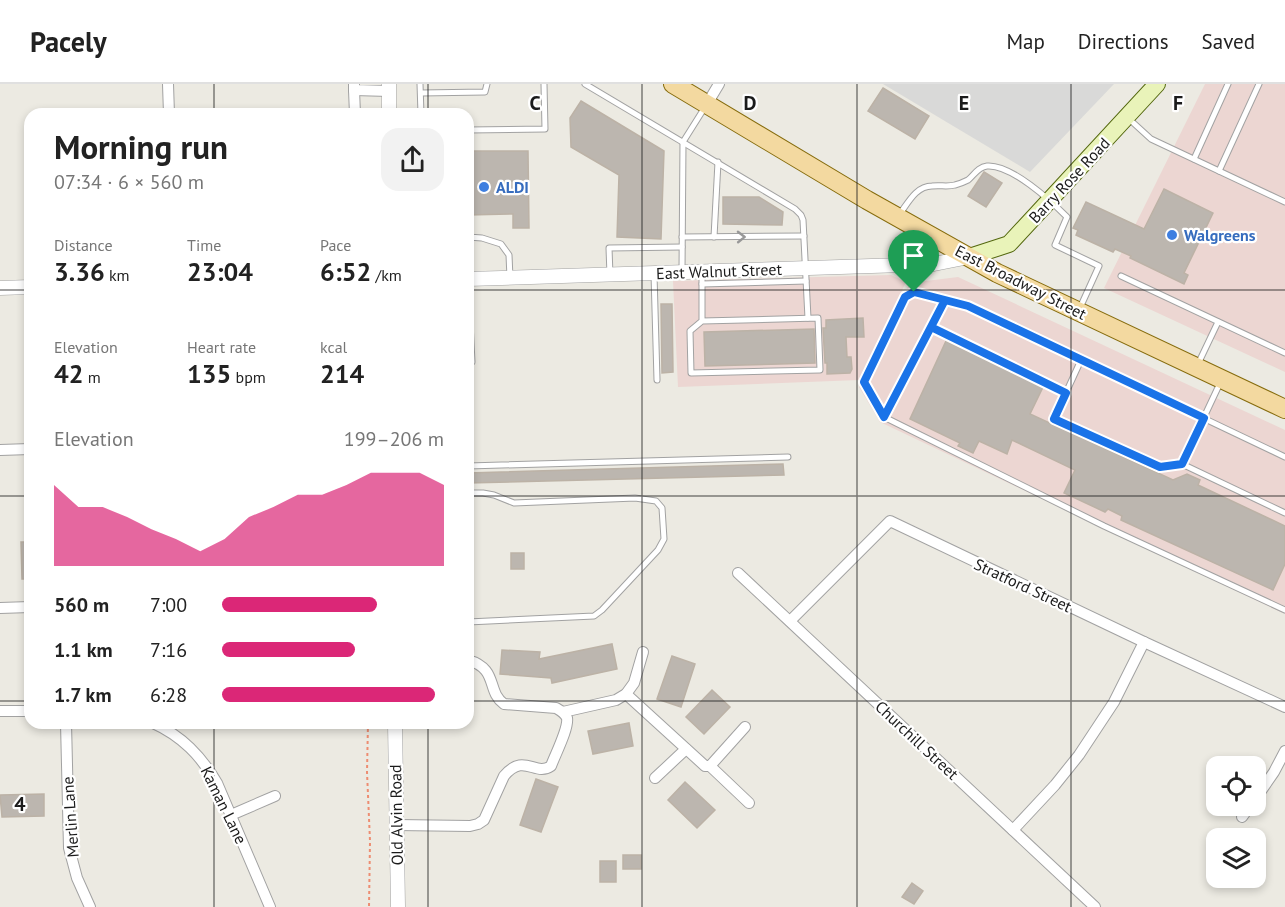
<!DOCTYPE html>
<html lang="en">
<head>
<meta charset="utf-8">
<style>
	:root { --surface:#fff; --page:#f2f2f2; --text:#222; --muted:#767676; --line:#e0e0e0; --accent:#db2777 }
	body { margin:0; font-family:"PT Sans",sans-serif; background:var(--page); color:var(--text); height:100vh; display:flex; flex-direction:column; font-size:22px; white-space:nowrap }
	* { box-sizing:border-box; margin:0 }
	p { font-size:20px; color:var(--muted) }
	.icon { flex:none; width:33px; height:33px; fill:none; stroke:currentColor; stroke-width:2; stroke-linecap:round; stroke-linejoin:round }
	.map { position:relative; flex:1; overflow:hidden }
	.panel { position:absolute; left:24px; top:24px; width:450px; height:621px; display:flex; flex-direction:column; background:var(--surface); border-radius:18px; box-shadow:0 3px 9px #0003 }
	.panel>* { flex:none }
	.tools { position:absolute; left:1206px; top:672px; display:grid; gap:12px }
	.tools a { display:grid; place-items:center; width:60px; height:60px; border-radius:12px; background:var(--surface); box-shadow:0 3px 9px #0003; font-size:30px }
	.pin { position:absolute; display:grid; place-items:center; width:51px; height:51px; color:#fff; margin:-62px -26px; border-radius:50% 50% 50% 0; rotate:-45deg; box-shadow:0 0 6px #0007 }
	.pin .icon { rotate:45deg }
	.round { display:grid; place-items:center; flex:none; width:63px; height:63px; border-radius:18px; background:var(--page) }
	.head { display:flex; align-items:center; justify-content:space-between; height:102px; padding:0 30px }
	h1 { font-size:33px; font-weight:600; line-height:45px }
	.figures { display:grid; grid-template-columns:repeat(3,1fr); gap:9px; height:102px; padding:6px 30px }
	.figures div { display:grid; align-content:center }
	.figures b { font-size:26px; font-weight:600 }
	.figures small { font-size:16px; font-weight:400 }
	.figures p { font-size:16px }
	.chart { height:168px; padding:12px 30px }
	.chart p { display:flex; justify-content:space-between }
	.chart svg { width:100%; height:108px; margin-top:6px; fill:var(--accent); opacity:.7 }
	ul { padding:0 30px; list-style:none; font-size:20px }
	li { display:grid; grid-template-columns:96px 72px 1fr; align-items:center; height:45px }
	li i { height:15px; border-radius:8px; background:var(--accent) }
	header { display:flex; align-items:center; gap:36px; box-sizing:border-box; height:84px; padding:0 30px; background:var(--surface); border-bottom:2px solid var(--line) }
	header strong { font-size:28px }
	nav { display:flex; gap:33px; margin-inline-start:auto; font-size:21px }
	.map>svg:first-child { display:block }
</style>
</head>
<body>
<header>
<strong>Pacely</strong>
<nav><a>Map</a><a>Directions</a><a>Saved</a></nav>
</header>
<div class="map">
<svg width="1285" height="823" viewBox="0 0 1285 823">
	<rect width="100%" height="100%" fill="#eceae2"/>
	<polygon fill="#d9d9d8" points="883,0 1114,0 1030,88"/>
	<g fill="#ecd6d2">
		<polygon points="1205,0 1285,0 1285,288 1104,204"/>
		<polygon points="891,191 906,198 859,296 678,303 673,197"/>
		<polygon points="958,193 1285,346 1285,530 880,338 859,303 910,199"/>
	</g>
	<g fill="#bcb6af" stroke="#bcb2a6" stroke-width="1.5">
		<polygon points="883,4 929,32 915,55 868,27"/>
		<polygon points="581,17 664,67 661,155 617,153 619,91 571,63 570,34"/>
		<polygon points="468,67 528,67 529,144 513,144 513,130 468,131"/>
		<polygon points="984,88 1002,99 986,123 968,112"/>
		<polygon points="1164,105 1213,129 1184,189 1188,191 1184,200 1130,174 1131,172 1115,165 1113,168 1076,151 1078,146 1073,144 1086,118 1144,145"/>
		<polygon points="723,113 759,113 783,128 782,141 723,140"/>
		<polygon points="661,220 672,220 673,288 662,289"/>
		<polygon points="863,234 864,253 846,253 847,273 851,273 852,285 850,289 827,290 827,279 825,279 823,244 826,244 826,236"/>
		<polygon points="814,245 815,279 705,282 704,248"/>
		<polygon points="946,257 1043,303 1030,330 1173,396 1187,390 1200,396 1198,401 1285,442 1285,480 1273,506 1121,436 1122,432 1108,425 1105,428 1064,409 1075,386 1012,356 1007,370 979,357 973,369 958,362 960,359 910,335"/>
		<polygon points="783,380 784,391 468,399 468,389"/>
		<polygon points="21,458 30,458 30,495 22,495"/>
		<rect x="511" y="469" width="13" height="16"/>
		<polygon points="612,560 617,585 552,599 551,594 500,590 502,566 540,568 539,575"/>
		<polygon points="672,572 695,580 681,623 657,615"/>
		<polygon points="712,606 730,623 704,650 686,633"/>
		<polygon points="629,639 633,662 593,670 588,647"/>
		<polygon points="536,695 558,703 541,748 520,741"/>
		<polygon points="685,698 715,726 697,744 668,716"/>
		<polygon points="44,710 44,732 2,733 0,711"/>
		<rect x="623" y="771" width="18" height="14"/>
		<rect x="600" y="777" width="16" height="21"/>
		<polygon points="912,799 923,807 914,820 902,813"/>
	</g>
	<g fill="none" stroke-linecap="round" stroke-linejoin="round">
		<defs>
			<g id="service">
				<polyline points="420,0 421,30"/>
				<polyline points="585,0 795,125 801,131 803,136 808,234"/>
				<polyline points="421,9 485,8 487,0"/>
				<polyline points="308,28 355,28"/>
				<polyline points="1128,34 1151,55 1285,118"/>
				<polyline points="468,46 545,45 544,0"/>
				<polyline points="1194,75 1228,0"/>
				<polyline points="1219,87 1259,0"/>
				<path d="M 899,131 C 908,119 916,102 932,102 C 940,101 948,103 955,101 C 959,100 964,98 968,96 C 974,91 978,83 987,82 C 1011,80 1051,117 1067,133 L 1055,161 L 1099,182 L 1079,226"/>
				<polyline points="468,153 482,154 501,160 509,171 510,194"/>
				<polyline points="682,153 804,152"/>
				<polyline points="714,153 718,78"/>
				<polyline points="916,182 914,208 968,222 1285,373"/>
				<polyline points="682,187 683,58 705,23"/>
				<polyline points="654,190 657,296"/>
				<polyline points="610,191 609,164 682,163"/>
				<polyline points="1121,192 1285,269"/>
				<polyline points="468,198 472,278"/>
				<polyline points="702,200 806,197"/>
				<polyline points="914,208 905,213 864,298 884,333 1104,442 1285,526"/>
				<polyline points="702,237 690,247 691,289 820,286 818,234 702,237 702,189"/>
				<polyline points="931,243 1066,309"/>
				<polyline points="1081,276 1054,335 1159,383 1182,380 1285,429"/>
				<polyline points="1198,280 1218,238"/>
				<polyline points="884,333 945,216"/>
				<polyline points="1182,380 1221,297"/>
				<polyline points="468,382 788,373"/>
				<polyline points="468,409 483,409 494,411 514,419 635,414 656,417 662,424 664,455 658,466 602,526 594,532 468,538"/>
			</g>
			<g id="minor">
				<polyline points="168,0 169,30"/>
				<polyline points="354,0 354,6 389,7"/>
				<polyline points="354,6 355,30"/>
				<polyline points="707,20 719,0"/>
				<polyline points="0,366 30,365"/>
				<polyline points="738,489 1095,823"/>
				<polyline points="0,524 30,523"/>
				<polyline points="790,537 890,437 1144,558 1285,623"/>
				<polyline points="626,610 705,682 710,682 745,643"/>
				<polyline points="0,627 30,627"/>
				<polyline points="563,628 616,616 626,610 634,599 643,568"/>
				<polyline points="66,639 69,764 77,794 90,823"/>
				<path d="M 153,639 C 182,652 201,672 217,699 L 270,823"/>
				<polyline points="710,682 749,719"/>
				<polyline points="655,694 686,665"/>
				<polyline points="1256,714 1274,688 1285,667"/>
				<polyline points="231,731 275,712"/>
				<polyline points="1242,733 1250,722"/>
				<path d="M 397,741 L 470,742 L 478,740 L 484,736 L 504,692 C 524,668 535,693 551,682 C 555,671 569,644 567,634 C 565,629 561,627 556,624 L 504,620 C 486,607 499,585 468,576"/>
				<polyline points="1013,746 1055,701 1079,671 1114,618 1144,558"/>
			</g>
			<g id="tertiary">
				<polyline points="389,0 389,30"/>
				<polyline points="468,195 934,180 969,173"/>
				<polyline points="0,204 30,203"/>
				<polyline points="395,639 398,823"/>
			</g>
			<polyline id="secondary" points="969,173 1009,160 1157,0"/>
			<polyline id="primary" points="673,0 867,116 997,189 1285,325"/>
		</defs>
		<use href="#service" stroke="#a2a2a2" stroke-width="7"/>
		<use href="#minor" stroke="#a2a2a2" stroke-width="12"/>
		<use href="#tertiary" stroke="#a2a2a2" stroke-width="15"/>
		<use href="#secondary" stroke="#53670e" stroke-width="18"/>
		<use href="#primary" stroke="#866c0d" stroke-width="20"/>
		<polyline stroke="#ed8d72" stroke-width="2" stroke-dasharray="3 3" stroke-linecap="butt" points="368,639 367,688 370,757 369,823"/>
		<use href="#service" stroke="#fff" stroke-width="5"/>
		<use href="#minor" stroke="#fff" stroke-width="10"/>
		<use href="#tertiary" stroke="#fff" stroke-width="14"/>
		<use href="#secondary" stroke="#e9f3b9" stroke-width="16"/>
		<use href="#primary" stroke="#f3d9a0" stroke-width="18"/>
	</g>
	<defs><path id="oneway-chevron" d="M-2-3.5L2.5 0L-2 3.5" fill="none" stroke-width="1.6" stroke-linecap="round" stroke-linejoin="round" transform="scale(1.5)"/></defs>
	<use stroke="#989898" href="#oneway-chevron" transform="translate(741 153) rotate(-1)"/>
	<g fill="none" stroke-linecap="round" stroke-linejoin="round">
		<defs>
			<polyline id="route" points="914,208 905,213 864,298 884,333 945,216 968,222 1204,334 1182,380 1160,383 1054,335 1066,309 931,243 945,216 914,208"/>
		</defs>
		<use href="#route" stroke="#fff" stroke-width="12"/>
		<use href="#route" stroke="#1a73e8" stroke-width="8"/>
	</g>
	<path fill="none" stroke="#1b1b1b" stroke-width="1.5" stroke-opacity="0.55" d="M 214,0 L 214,30M 428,0 L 428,30M 642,0 L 642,823M 857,0 L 857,823M 1071,0 L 1071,823M 0,206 L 30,206M 468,206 L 1285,206M 0,412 L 30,412M 468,412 L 1285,412M 0,617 L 30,617M 468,617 L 1285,617M 214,639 L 214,823M 428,639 L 428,823"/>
	<g fill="#3f7fe0" stroke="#fff" stroke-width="2">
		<circle cx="484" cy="103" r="6"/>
		<circle cx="1172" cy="151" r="6"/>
	</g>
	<g text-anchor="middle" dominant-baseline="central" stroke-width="4.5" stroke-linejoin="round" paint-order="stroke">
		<g font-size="16" fill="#1b1b1b" stroke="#fff">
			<text transform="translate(1069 96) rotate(-47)">Barry Rose Road</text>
			<text transform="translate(719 187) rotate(-2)">East Walnut Street</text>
			<text transform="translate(1021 198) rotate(27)">East Broadway Street</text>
			<text transform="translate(1023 501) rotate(25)">Stratford Street</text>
			<text transform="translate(917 656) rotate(43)">Churchill Street</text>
			<text transform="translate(224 721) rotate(64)">Kaman Lane</text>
			<text transform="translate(396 731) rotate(-91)">Old Alvin Road</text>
			<text transform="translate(70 733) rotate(-94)">Merlin Lane</text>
		</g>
		<g font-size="16" font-weight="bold" fill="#366cbe" stroke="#fff" text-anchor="start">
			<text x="496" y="103">ALDI</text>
			<text x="1184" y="151">Walgreens</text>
		</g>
	</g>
	<g font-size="20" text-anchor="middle" font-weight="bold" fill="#1b1b1b" stroke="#fff" stroke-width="4.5" stroke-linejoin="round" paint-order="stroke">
		<text x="535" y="26">C</text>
		<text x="750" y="26">D</text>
		<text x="964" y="26">E</text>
		<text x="1178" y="26">F</text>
		<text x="20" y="727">4</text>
	</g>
</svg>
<div class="tools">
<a><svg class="icon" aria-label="locate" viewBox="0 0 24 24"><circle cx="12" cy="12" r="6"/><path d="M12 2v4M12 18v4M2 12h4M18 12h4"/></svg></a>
<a><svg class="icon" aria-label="layers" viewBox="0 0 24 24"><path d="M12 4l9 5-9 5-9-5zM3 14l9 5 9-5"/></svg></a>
</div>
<div class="pin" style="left:914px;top:208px;background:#1e9e55"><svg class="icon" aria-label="arrive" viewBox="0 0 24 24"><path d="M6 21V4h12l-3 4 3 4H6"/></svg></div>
<section class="panel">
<div class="head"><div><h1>Morning run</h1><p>07:34 · 6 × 560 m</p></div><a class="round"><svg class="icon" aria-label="share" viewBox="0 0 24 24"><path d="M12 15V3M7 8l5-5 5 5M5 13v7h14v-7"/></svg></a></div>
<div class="figures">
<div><p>Distance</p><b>3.36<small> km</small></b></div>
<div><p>Time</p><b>23:04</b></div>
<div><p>Pace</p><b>6:52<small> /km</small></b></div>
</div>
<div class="figures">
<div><p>Elevation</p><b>42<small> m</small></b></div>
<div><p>Heart rate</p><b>135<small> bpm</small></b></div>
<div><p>kcal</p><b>214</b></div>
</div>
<div class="chart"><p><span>Elevation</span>199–206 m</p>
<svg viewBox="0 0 160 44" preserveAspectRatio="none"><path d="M0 44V11L10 20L20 20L30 24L40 29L50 33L60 38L70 33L80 24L90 20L100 15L110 15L120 11L130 6L140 6L150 6L160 11V44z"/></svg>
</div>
<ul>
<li><b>560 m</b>7:00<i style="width:70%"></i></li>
<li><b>1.1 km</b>7:16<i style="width:60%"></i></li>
<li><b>1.7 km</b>6:28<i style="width:96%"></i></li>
</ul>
</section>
</div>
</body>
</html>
